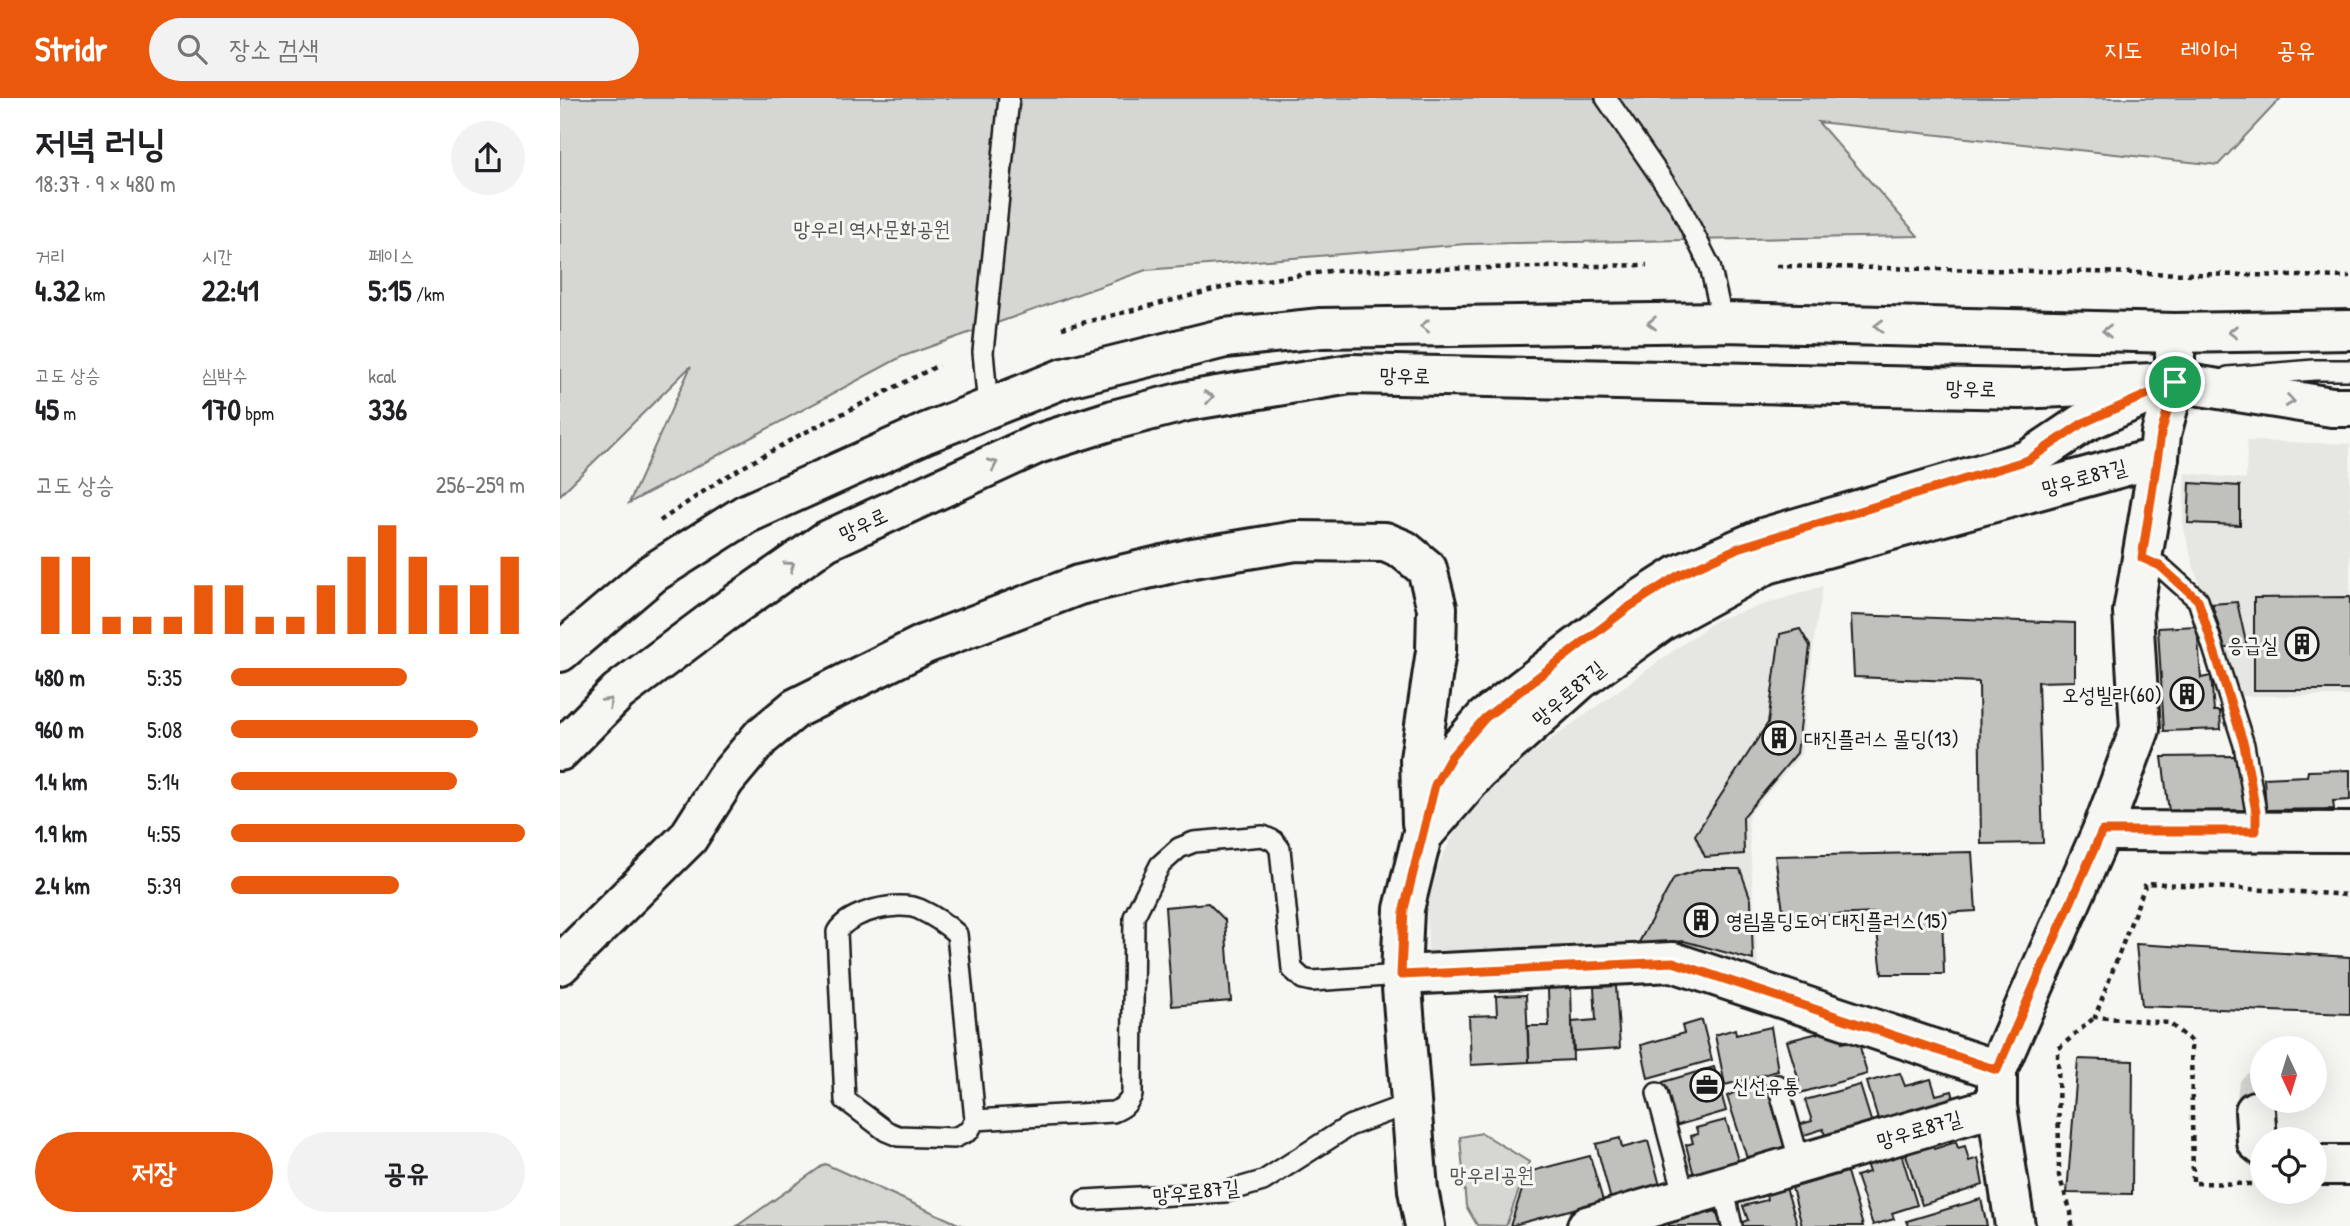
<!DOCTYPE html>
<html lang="ko">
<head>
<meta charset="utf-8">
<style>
	:root { --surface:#fff; --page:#f2f2f2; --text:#202124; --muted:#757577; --accent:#ea580c }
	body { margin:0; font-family:"Patrick Hand","Poor Story",sans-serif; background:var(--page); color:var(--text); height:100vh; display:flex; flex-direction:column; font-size:26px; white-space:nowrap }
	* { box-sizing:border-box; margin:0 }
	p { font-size:23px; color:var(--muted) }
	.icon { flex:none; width:38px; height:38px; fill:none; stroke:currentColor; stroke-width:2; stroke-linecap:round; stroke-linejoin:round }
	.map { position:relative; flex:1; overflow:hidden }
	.details { display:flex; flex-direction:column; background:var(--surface); width:560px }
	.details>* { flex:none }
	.needle { width:46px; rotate:176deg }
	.controls { position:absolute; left:1690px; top:938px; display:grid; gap:14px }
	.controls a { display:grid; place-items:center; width:77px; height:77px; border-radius:50%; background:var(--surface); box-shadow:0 7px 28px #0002; font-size:35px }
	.pin { position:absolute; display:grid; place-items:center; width:60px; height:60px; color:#fff; margin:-30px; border:4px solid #fff; border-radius:50%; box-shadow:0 2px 7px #0007 }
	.round { display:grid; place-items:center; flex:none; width:74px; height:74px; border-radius:37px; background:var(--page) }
	.head { display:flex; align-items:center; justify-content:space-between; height:119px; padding:0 35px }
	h1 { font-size:38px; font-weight:700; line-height:52px }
	.stats { display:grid; grid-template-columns:repeat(3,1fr); gap:10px; height:119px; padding:7px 35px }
	.stats div { display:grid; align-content:center }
	.stats b { font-size:30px; font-weight:700 }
	.stats small { font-size:19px; font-weight:400 }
	.stats p { font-size:19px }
	.chart { height:196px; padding:14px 35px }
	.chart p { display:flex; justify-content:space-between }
	.chart svg { width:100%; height:126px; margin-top:7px; stroke:var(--accent); stroke-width:6 }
	.primary-button { display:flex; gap:14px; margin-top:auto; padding:14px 35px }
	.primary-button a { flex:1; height:80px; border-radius:42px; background:var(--accent); color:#fff; font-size:28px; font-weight:700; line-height:80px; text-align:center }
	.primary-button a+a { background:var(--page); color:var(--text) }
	ul { padding:0 35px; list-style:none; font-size:23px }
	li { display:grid; grid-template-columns:112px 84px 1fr; align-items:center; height:52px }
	li i { height:18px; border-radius:9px; background:var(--accent) }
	header { display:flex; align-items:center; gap:42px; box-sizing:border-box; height:98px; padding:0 35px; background:var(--accent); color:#fff }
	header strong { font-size:33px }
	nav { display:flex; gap:38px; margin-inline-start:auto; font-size:24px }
	.search { width:490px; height:63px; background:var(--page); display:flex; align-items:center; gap:18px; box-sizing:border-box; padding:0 24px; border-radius:38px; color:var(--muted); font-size:26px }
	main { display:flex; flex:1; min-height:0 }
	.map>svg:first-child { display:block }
</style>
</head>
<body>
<header>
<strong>Stridr</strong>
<div class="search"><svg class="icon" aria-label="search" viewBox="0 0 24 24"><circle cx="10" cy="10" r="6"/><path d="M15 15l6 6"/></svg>장소 검색</div>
<nav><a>지도</a><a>레이어</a><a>공유</a></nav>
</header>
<main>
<section class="details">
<div class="head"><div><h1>저녁 러닝</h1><p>18:37 · 9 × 480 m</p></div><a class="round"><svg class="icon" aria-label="share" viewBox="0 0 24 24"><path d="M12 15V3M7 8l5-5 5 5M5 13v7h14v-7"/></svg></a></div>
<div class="stats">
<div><p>거리</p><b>4.32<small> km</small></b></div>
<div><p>시간</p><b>22:41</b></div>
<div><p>페이스</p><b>5:15<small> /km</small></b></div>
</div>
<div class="stats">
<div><p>고도 상승</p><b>45<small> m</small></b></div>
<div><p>심박수</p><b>170<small> bpm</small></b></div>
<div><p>kcal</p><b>336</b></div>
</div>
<div class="chart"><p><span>고도 상승</span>256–259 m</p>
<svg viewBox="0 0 160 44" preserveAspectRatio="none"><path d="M5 44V17M15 44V17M25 44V38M35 44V38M45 44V38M55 44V27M65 44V27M75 44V38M85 44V38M95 44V27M105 44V17M115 44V6M125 44V17M135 44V27M145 44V27M155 44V17"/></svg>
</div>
<ul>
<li><b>480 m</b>5:35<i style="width:60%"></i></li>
<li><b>960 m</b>5:08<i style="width:84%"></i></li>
<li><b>1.4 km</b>5:14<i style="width:77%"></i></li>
<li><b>1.9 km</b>4:55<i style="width:100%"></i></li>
<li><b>2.4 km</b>5:39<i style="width:57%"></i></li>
</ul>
<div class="primary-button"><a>저장</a><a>공유</a></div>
</section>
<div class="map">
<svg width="1790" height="1128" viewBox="0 0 1790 1128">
	<rect width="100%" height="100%" fill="#f6f6f2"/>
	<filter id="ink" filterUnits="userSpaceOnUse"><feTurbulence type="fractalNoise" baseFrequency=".0143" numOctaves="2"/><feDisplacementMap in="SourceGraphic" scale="14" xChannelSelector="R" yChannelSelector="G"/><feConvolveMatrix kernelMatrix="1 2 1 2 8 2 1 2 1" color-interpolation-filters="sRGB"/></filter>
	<g filter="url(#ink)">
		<g fill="#e6e6e2">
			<polygon points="1687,343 1790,346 1790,598 1677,598 1634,470 1623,427 1625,375 1686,381"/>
			<polygon points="1263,488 1255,534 1241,656 1188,718 1198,869 1121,850 1052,854 1050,845 868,855 867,809 879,765 907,711 964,661 1156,522"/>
		</g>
		<g fill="#d6d6d2" stroke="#797977" stroke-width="2">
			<polygon points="0,0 1721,0 1658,67 1258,24 1358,138 906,146 586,172 341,259 69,405 131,268 0,397"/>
			<polygon points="922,1035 969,1064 946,1128 917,1127 906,1108 900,1039"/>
			<polygon points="265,1066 403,1128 177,1128"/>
		</g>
		<g fill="#c0c0bd" stroke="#1c1c1c" stroke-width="2">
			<polygon points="1630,385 1680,388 1680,427 1628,425"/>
			<polygon points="1790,499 1790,592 1694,592 1694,500"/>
			<polygon points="1677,504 1687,549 1665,550 1652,506"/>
			<polygon points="1291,517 1515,525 1515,583 1478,584 1483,745 1421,746 1419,584 1294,579"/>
			<polygon points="1637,528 1641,580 1651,578 1654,613 1660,613 1661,631 1604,633 1598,530"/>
			<polygon points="1240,531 1250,548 1237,655 1183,719 1184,756 1145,759 1135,737 1208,625 1220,536"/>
			<polygon points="1675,658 1686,712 1609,714 1602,659"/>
			<polygon points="1790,672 1790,702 1773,703 1774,711 1706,712 1704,680 1747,678 1748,673"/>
			<polygon points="1412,754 1416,813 1382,815 1384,876 1322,876 1315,815 1224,819 1215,758"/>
			<polygon points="1141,771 1180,771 1191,802 1193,862 1124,843 1077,848 1114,780"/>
			<polygon points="648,805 665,822 671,903 612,908 605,809"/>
			<polygon points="1576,846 1790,859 1790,916 1582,908"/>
			<polygon points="1056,888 1060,950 1014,953 1012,924 1036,922 1034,889"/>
			<polygon points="988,890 1011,890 1013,962 969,964 968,928 989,928"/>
			<polygon points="966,897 969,964 911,967 909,918 937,917 936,898"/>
			<polygon points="1142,922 1152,962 1088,980 1081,947 1124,935 1122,928"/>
			<polygon points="1211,929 1218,973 1165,987 1155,937 1175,931 1176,937"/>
			<polygon points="1278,930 1282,945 1298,941 1307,976 1233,997 1229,986 1239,983 1227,943"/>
			<polygon points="1518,961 1573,963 1572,1096 1507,1095"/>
			<polygon points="1154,969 1166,1013 1115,1028 1103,984"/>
			<polygon points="1340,975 1345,988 1371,981 1376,997 1392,993 1397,1012 1321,1031 1307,984"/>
			<polygon points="1206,986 1226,1055 1189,1066 1167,998 1189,988 1190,991"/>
			<polygon points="1300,987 1313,1029 1267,1043 1263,1031 1241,1038 1238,1027 1252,1023 1245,1002"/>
			<polygon points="1166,1022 1181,1073 1135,1081 1126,1047 1133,1045 1131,1038 1138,1036 1136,1030"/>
			<polygon points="1060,1040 1062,1050 1088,1043 1101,1091 1052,1106 1036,1046"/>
			<polygon points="1396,1044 1398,1050 1405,1048 1409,1063 1418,1060 1423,1087 1362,1107 1345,1054 1372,1046 1374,1051"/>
			<polygon points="1340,1052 1357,1107 1332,1115 1334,1121 1313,1127 1296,1078 1309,1074 1305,1063"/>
			<polygon points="1030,1058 1043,1103 950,1128 968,1074"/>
			<polygon points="1287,1074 1303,1128 1242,1128 1232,1090"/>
			<polygon points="1226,1090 1238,1128 1181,1128 1180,1125 1188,1122 1183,1108 1207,1102 1206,1095"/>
			<polygon points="1421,1101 1427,1128 1349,1128 1347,1123"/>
			<polygon points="1133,1112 1135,1119 1156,1113 1161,1128 1109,1128 1107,1120"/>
		</g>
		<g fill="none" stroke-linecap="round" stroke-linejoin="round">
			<polyline stroke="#d5d5d2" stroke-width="38" stroke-dasharray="38 19" stroke-linecap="butt" points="1695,1013 1697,992 1703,990"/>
			<defs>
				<g id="service">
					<polyline points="1046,0 1119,106 1150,168 1163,224"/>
					<polyline points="1668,279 1754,272 1790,272"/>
					<polyline points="428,310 423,254 449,0"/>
					<polyline points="1582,460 1600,468 1638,502 1684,647 1696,714 1696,733"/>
					<polyline points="1218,987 1240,1065"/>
					<polyline points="1097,995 1125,1099"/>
					<path d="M 415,1022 L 409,1033 L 394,1040 L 338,1038 L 326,1033 L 285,1002 L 277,834 C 288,814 338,802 359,811 C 372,817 386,826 397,836 L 415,1022 L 553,1014 C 563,1010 567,1007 572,997 L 574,819 L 600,767 L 619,750 L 634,744 L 703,738 L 714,743 L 720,751 L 732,871 L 743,881 L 752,883 L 841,877"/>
					<polyline points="1163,1088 1172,1128"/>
					<polyline points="525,1102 665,1094 703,1083 789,1028 851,1005"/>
				</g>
				<g id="minor">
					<polyline points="1542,733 1790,734"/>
					<polyline points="0,867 128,740 165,682 201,639 236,610 365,546 519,487 633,460 736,443 825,444 844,452 867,471 877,510 876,553 860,661 862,725"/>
					<polyline points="841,877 1113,864 1437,972"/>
					<polyline points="1695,1013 1697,1044 1703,1049"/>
					<polyline points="1755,1067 1790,1067"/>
					<polyline points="1027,1128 1437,1008"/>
					<polyline points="1455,1128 1437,1008 1437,972 1542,733 1580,631 1573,514 1599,359"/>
				</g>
				<g id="tertiary">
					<polyline points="866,720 875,687 891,659 925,620 1069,509 1119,477 1206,439 1468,362 1523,325 1615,284"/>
					<polyline points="865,1128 858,1092 841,877 844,811 862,738 917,674 1020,582 1102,523 1207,466 1599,359 1601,336 1615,284 1615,235"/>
				</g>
				<g id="primary">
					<polyline points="0,554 93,475 186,416 366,335 504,280 665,240 761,230 1163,224 1615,235 1790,232"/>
					<polyline points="0,653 58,594 162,516 266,443 477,346 553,322 627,303 790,276 1460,291 1615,284 1772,309 1790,309"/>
				</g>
			</defs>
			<use href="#service" stroke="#1c1c1c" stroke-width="24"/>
			<use href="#minor" stroke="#1c1c1c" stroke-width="44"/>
			<use href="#tertiary" stroke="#1c1c1c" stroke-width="44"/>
			<use href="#primary" stroke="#1c1c1c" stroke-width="44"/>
			<g stroke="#1c1c1c" stroke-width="4.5" stroke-dasharray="5 5" stroke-linecap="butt">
				<polyline points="1217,168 1790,179"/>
				<polyline points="502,230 677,186 770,173 1087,167"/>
				<polyline points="100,423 162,381 238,338 379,267"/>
				<polyline points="1691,1086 1633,1085 1631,943 1609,925 1535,919 1586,785 1790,797"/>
				<polyline points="1512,1128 1511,1114 1499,1078 1498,951 1535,919"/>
			</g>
			<use href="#service" stroke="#f6f6f2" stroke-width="19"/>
			<use href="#minor" stroke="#f6f6f2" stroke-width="38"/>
			<use href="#tertiary" stroke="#f6f6f2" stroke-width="38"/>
			<use href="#primary" stroke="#f6f6f2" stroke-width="38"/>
		</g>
		<defs><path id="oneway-chevron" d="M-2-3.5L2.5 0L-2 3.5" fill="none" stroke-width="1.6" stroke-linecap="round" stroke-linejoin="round" transform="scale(1.75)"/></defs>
		<g stroke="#949492">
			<use href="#oneway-chevron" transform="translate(1092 225) rotate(179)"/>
			<use href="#oneway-chevron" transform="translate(865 228) rotate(179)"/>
			<use href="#oneway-chevron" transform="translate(1319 228) rotate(-179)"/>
			<use href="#oneway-chevron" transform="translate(1547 233) rotate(-179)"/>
			<use href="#oneway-chevron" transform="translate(1673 234) rotate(179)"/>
			<use href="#oneway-chevron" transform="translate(649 299) rotate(-10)"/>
			<use href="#oneway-chevron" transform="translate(1730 303) rotate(9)"/>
			<use href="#oneway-chevron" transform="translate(433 366) rotate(-25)"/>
			<use href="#oneway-chevron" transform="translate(230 468) rotate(-35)"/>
			<use href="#oneway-chevron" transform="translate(48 604) rotate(-46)"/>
		</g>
	</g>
	<g fill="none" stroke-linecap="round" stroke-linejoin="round" filter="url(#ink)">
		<defs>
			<polygon id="route" points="1615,284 1601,336 1582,460 1600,468 1638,502 1684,647 1696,714 1696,733 1542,733 1437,972 1113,864 841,877 844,811 875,687 891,659 925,620 1069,509 1119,477 1178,450 1468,362 1523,325"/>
		</defs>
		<use href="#route" stroke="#fff" stroke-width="14"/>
		<use href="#route" stroke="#ea580c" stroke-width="9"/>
	</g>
	<defs>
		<symbol id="building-ring" viewBox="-11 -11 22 22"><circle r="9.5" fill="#f6f6f2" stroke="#1c1c1c" stroke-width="1.5"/><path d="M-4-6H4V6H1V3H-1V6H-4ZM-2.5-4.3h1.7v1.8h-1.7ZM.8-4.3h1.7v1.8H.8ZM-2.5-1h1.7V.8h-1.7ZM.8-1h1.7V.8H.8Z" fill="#1c1c1c"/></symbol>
		<symbol id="office-ring" viewBox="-11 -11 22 22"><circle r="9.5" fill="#f6f6f2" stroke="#1c1c1c" stroke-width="1.5"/><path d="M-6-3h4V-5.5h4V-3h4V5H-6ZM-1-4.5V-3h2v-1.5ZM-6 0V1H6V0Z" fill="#1c1c1c"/></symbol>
	</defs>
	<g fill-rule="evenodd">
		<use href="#building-ring" x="1723" y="527" width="38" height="38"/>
		<use href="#building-ring" x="1608" y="577" width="38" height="38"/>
		<use href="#building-ring" x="1200" y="621" width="38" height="38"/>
		<use href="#building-ring" x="1122" y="803" width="38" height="38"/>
		<use href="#office-ring" x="1128" y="968" width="38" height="38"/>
	</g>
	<g text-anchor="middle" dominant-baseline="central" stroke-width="6" stroke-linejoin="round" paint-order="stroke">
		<g font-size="21" fill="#545453" stroke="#f6f6f2">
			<text x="312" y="130">망우리 역사문화공원</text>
			<text x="932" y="1076">망우리공원</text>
		</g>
		<g font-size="21" fill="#1c1c1c" stroke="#f6f6f2">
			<text transform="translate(845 277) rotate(1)">망우로</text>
			<text transform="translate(1411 290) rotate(1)">망우로</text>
			<text transform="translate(1524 379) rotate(-15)">망우로87길</text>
			<text transform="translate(303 426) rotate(-25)">망우로</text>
			<text transform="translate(1008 595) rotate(-40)">망우로87길</text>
			<text transform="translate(1359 1031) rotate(-16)">망우로87길</text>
			<text transform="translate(636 1093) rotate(-6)">망우로87길</text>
		</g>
		<g font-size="21" fill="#1c1c1c" stroke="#f6f6f2" text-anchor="start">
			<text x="1718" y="546" text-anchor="end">응급실</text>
			<text x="1602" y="596" text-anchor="end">오성빌라(60)</text>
			<text x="1244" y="640">대진플러스 몰딩(13)</text>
			<text x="1166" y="822">영림몰딩도어 대진플러스(15)</text>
			<text x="1172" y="987">신선유통</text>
		</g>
	</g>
</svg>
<div class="controls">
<a><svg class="needle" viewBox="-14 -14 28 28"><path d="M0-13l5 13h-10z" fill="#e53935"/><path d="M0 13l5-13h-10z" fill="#757577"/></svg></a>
<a><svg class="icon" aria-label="locate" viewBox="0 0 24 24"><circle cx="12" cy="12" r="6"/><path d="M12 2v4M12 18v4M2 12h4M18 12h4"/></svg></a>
</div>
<div class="pin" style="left:1615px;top:284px;background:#1e9e55"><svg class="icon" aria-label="arrive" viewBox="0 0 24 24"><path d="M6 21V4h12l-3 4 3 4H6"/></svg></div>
</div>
</main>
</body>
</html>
